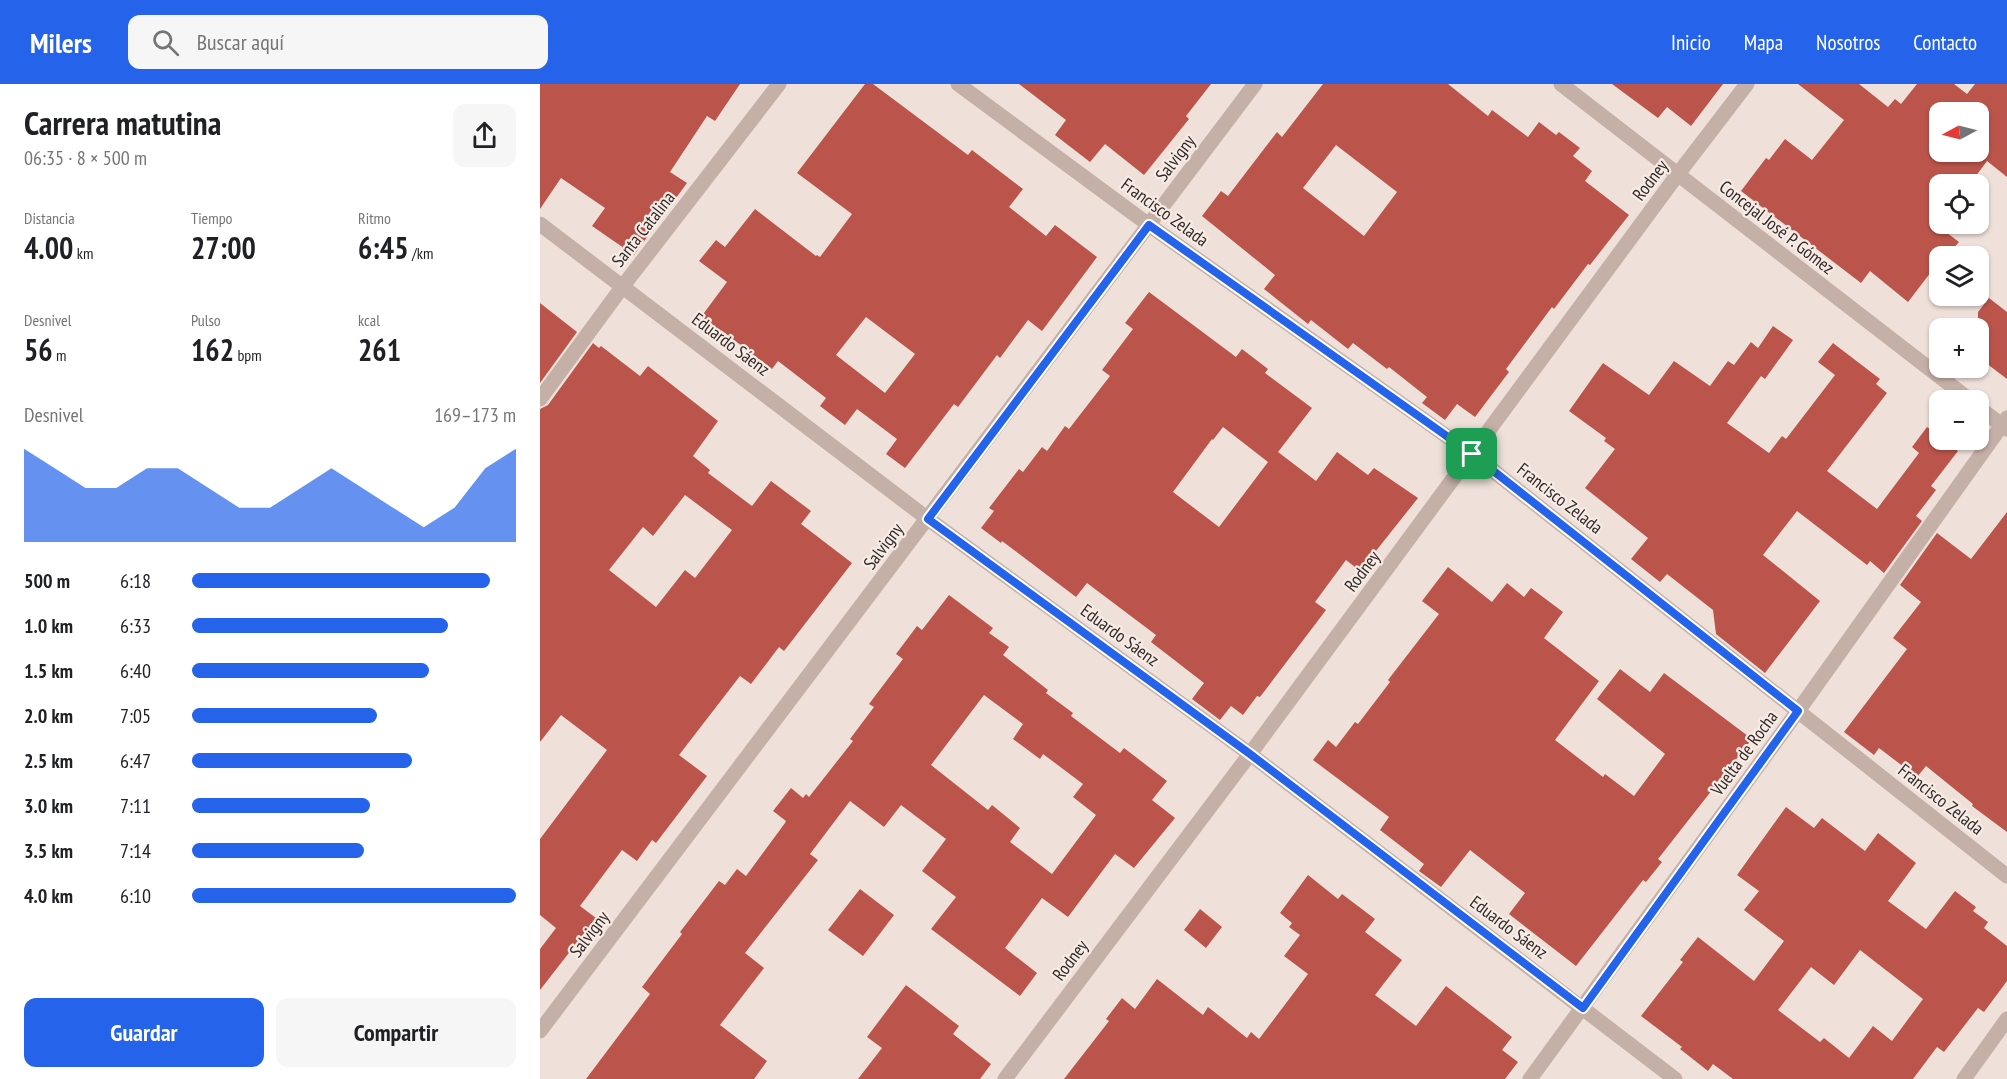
<!DOCTYPE html>
<html lang="es">
<head>
<meta charset="utf-8">
<style>
	:root { --surface:#fff; --page:#f6f6f6; --text:#202124; --muted:#757577; --accent:#2563eb }
	body { margin:0; font-family:"PT Sans Narrow",sans-serif; background:var(--page); color:var(--text); height:100vh; display:flex; flex-direction:column; font-size:22px; white-space:nowrap }
	* { box-sizing:border-box; margin:0 }
	p { font-size:20px; color:var(--muted) }
	.icon { flex:none; width:33px; height:33px; fill:none; stroke:currentColor; stroke-width:2; stroke-linecap:round; stroke-linejoin:round }
	.map { position:relative; flex:1; overflow:hidden }
	.sheet { display:flex; flex-direction:column; background:var(--surface); width:540px }
	.sheet>* { flex:none }
	.needle { width:39px; rotate:263deg }
	.buttons { position:absolute; left:1389px; top:18px; display:grid; gap:12px }
	.buttons a { display:grid; place-items:center; width:60px; height:60px; border-radius:12px; background:var(--surface); box-shadow:0 2px 4px #0004; font-size:30px }
	.pin { position:absolute; display:grid; place-items:center; width:51px; height:51px; color:#fff; margin:-26px; border-radius:12px; box-shadow:0 3px 9px #0006 }
	.round { display:grid; place-items:center; flex:none; width:63px; height:63px; border-radius:12px; background:var(--page) }
	.headline { display:flex; align-items:center; justify-content:space-between; height:102px; padding:0 24px }
	h1 { font-size:33px; font-weight:600; line-height:45px }
	.stats { display:grid; grid-template-columns:repeat(3,1fr); gap:9px; height:102px; padding:6px 24px }
	.stats div { display:grid; align-content:center }
	.stats b { font-size:30px; font-weight:600 }
	.stats small { font-size:16px; font-weight:400 }
	.stats p { font-size:16px }
	.chart { height:168px; padding:12px 24px }
	.chart p { display:flex; justify-content:space-between }
	.chart svg { width:100%; height:108px; margin-top:6px; fill:var(--accent); opacity:.7 }
	.button { display:flex; gap:12px; margin-top:auto; padding:12px 24px }
	.button a { flex:1; height:69px; border-radius:12px; background:var(--accent); color:#fff; font-size:24px; font-weight:600; line-height:69px; text-align:center }
	.button a+a { background:var(--page); color:var(--text) }
	ul { padding:0 24px; list-style:none; font-size:20px }
	li { display:grid; grid-template-columns:96px 72px 1fr; align-items:center; height:45px }
	li i { height:15px; border-radius:8px; background:var(--accent) }
	header { display:flex; align-items:center; gap:36px; box-sizing:border-box; height:84px; padding:0 30px; background:var(--accent); color:#fff }
	header strong { font-size:28px }
	nav { display:flex; gap:33px; margin-inline-start:auto; font-size:21px }
	.search { width:420px; height:54px; background:var(--page); display:flex; align-items:center; gap:15px; box-sizing:border-box; padding:0 21px; border-radius:12px; color:var(--muted); font-size:22px }
	main { display:flex; flex:1; min-height:0 }
	.map>svg:first-child { display:block }
</style>
</head>
<body>
<header>
<strong>Milers</strong>
<div class="search"><svg class="icon" aria-label="search" viewBox="0 0 24 24"><circle cx="10" cy="10" r="6"/><path d="M15 15l6 6"/></svg>Buscar aquí</div>
<nav><a>Inicio</a><a>Mapa</a><a>Nosotros</a><a>Contacto</a></nav>
</header>
<main>
<section class="sheet">
<div class="headline"><div><h1>Carrera matutina</h1><p>06:35 · 8 × 500 m</p></div><a class="round"><svg class="icon" aria-label="share" viewBox="0 0 24 24"><path d="M12 15V3M7 8l5-5 5 5M5 13v7h14v-7"/></svg></a></div>
<div class="stats">
<div><p>Distancia</p><b>4.00<small> km</small></b></div>
<div><p>Tiempo</p><b>27:00</b></div>
<div><p>Ritmo</p><b>6:45<small> /km</small></b></div>
</div>
<div class="stats">
<div><p>Desnivel</p><b>56<small> m</small></b></div>
<div><p>Pulso</p><b>162<small> bpm</small></b></div>
<div><p>kcal</p><b>261</b></div>
</div>
<div class="chart"><p><span>Desnivel</span>169–173 m</p>
<svg viewBox="0 0 160 44" preserveAspectRatio="none"><path d="M0 44V6L10 14L20 22L30 22L40 14L50 14L60 22L70 30L80 30L90 22L100 14L110 22L120 30L130 38L140 30L150 14L160 6V44z"/></svg>
</div>
<ul>
<li><b>500 m</b>6:18<i style="width:92%"></i></li>
<li><b>1.0 km</b>6:33<i style="width:79%"></i></li>
<li><b>1.5 km</b>6:40<i style="width:73%"></i></li>
<li><b>2.0 km</b>7:05<i style="width:57%"></i></li>
<li><b>2.5 km</b>6:47<i style="width:68%"></i></li>
<li><b>3.0 km</b>7:11<i style="width:55%"></i></li>
<li><b>3.5 km</b>7:14<i style="width:53%"></i></li>
<li><b>4.0 km</b>6:10<i style="width:100%"></i></li>
</ul>
<div class="button"><a>Guardar</a><a>Compartir</a></div>
</section>
<div class="map">
<svg width="1467" height="995" viewBox="0 0 1467 995">
	<rect width="100%" height="100%" fill="#efe1da"/>
	<g fill="#bb554b" fill-rule="evenodd">
		<polygon points="0,0 200,0 175,37 167,32 130,88 147,99 94,171 52,142 65,124 21,94 0,125"/>
		<path d="M 325,0 L 333,0 L 428,71 L 432,66 L 483,105 L 469,123 L 506,152 L 515,141 L 557,173 L 502,247 L 488,236 L 460,274 L 457,271 L 418,323 L 414,320 L 365,384 L 346,370 L 357,355 L 317,325 L 305,341 L 280,322 L 286,314 L 238,277 L 232,285 L 181,246 L 177,252 L 158,237 L 187,198 L 159,177 L 176,156 L 185,163 L 215,125 L 276,172 L 277,171 L 280,173 L 312,130 L 257,89 ZM 326,233 L 375,270 L 345,309 L 296,271 Z"/>
		<polygon points="479,0 671,0 646,32 649,35 604,91 565,60 550,78 515,51 526,36"/>
		<path d="M 783,0 L 908,0 L 948,32 L 952,26 L 988,53 L 999,38 L 1016,51 L 1019,48 L 1040,64 L 1033,72 L 1052,87 L 1045,97 L 1089,131 L 1050,181 L 1048,180 L 1014,225 L 1012,223 L 966,285 L 969,288 L 935,333 L 917,320 L 905,336 L 882,319 L 887,313 L 849,283 L 847,285 L 813,259 L 808,265 L 771,236 L 768,240 L 724,205 L 735,191 L 662,132 L 681,107 L 688,112 L 737,48 L 742,53 ZM 796,61 L 857,108 L 824,152 L 763,104 Z"/>
		<polygon points="1072,0 1183,0 1151,42 1127,23 1118,34"/>
		<path d="M 1258,0 L 1319,0 L 1348,23 L 1355,15 L 1361,20 L 1377,0 L 1414,0 L 1427,10 L 1435,0 L 1467,0 L 1467,93 L 1447,77 L 1430,100 L 1400,100 L 1400,140 L 1398,142 L 1419,158 L 1407,172 L 1400,172 L 1400,183 L 1394,191 L 1391,188 L 1368,218 L 1330,187 L 1321,199 L 1201,107 L 1226,74 L 1229,76 L 1245,55 L 1272,76 L 1304,36 ZM 1400,28 L 1438,28 L 1438,68 L 1400,68 Z"/>
		<path d="M 609,208 L 696,273 L 702,265 L 728,285 L 725,289 L 772,324 L 738,368 L 776,397 L 797,368 L 828,391 L 834,384 L 878,414 L 820,487 L 806,476 L 775,518 L 786,526 L 720,613 L 717,612 L 703,631 L 691,622 L 680,636 L 652,615 L 664,599 L 611,558 L 616,551 L 547,499 L 536,513 L 462,457 L 461,459 L 441,444 L 454,427 L 449,424 L 479,385 L 483,388 L 502,363 L 507,367 L 525,342 L 529,345 L 570,292 L 562,286 L 593,245 L 585,239 ZM 683,343 L 728,378 L 679,443 L 633,408 L 672,355 L 673,356 Z"/>
		<polygon points="1449,214 1467,228 1467,295 1438,273 1438,228"/>
		<polygon points="0,219 37,248 0,299"/>
		<polygon points="1233,242 1253,256 1225,295 1221,292 1187,339 1229,369 1242,352 1246,355 1295,291 1278,278 1293,259 1340,295 1336,300 1347,309 1287,387 1337,425 1379,369 1372,363 1387,343 1400,352 1400,356 1404,356 1418,367 1391,402 1396,406 1376,432 1382,437 1344,489 1330,477 1327,481 1257,427 1223,471 1280,517 1225,589 1176,550 1173,526 1127,490 1120,498 1091,475 1108,454 1045,404 1075,365 1064,357 1066,354 1029,327 1063,279 1109,311 1134,277 1170,302 1188,277 1194,281 1211,258 1218,264"/>
		<path d="M 53,259 L 59,264 L 61,262 L 100,292 L 108,282 L 178,337 L 153,372 L 170,386 L 168,389 L 212,422 L 231,397 L 271,427 L 261,440 L 312,479 L 244,567 L 239,563 L 211,600 L 200,592 L 139,671 L 167,692 L 116,759 L 112,756 L 97,777 L 82,766 L 40,822 L 56,834 L 0,906 L 0,865 L 16,844 L 0,831 L 0,755 L 67,666 L 21,631 L 0,658 L 0,325 L 8,321 ZM 145,411 L 192,446 L 155,494 L 145,486 L 116,523 L 69,486 L 103,443 L 113,452 Z"/>
		<polygon points="1467,428 1467,748 1432,722 1433,720 1386,682 1377,693 1339,664 1334,671 1304,648 1367,565 1353,554 1381,518 1360,501 1397,449 1431,475"/>
		<polygon points="908,483 952,518 967,499 984,513 991,504 1023,528 1004,554 1059,597 1015,656 1063,693 1065,690 1094,712 1125,670 1057,615 1080,585 1110,608 1124,589 1212,655 1118,775 1122,778 1106,798 1103,796 1036,882 969,830 985,809 930,766 901,803 879,787 884,780 840,746 849,733 773,676 788,656 796,663 815,638 818,640 850,598 848,596 899,530 882,517"/>
		<path d="M 409,511 L 453,544 L 449,549 L 469,563 L 463,571 L 508,606 L 506,609 L 533,629 L 531,632 L 580,669 L 584,664 L 627,697 L 612,716 L 635,734 L 594,784 L 575,770 L 528,833 L 502,814 L 465,864 L 497,889 L 480,912 L 391,845 L 416,813 L 382,787 L 406,755 L 361,721 L 344,743 L 310,717 L 270,770 L 278,776 L 205,869 L 224,884 L 180,941 L 227,977 L 214,995 L 46,995 L 110,910 L 102,903 L 142,850 L 140,848 L 179,797 L 185,801 L 197,785 L 206,792 L 245,739 L 246,737 L 233,727 L 251,704 L 263,714 L 266,710 L 269,713 L 313,657 L 310,655 L 334,623 L 329,620 L 363,575 L 356,570 L 377,542 L 382,546 ZM 444,611 L 483,640 L 473,655 L 500,675 L 503,670 L 543,700 L 533,713 L 556,731 L 512,790 L 470,758 L 480,744 L 452,721 L 448,726 L 391,681 Z"/>
		<path d="M 1246,723 L 1274,744 L 1282,734 L 1325,767 L 1338,749 L 1376,779 L 1348,817 L 1386,845 L 1415,807 L 1436,823 L 1433,827 L 1448,838 L 1444,844 L 1467,862 L 1467,897 L 1444,928 L 1438,924 L 1404,968 L 1397,963 L 1373,995 L 1193,995 L 1173,980 L 1168,987 L 1140,965 L 1142,963 L 1101,932 L 1143,878 L 1140,876 L 1158,853 L 1214,897 L 1244,857 L 1204,826 L 1219,807 L 1197,791 ZM 1320,866 L 1383,915 L 1352,957 L 1333,942 L 1309,974 L 1284,954 L 1280,958 L 1238,926 L 1271,883 L 1294,901 Z"/>
		<polygon points="768,791 798,815 802,810 835,835 825,848 862,876 835,911 876,942 906,902 972,953 962,966 978,978 965,995 524,995 569,937 566,935 582,914 595,925 617,895 663,931 668,923 707,954 711,948 719,955 768,890 744,872 760,851 749,843 752,839 740,829"/>
		<polygon points="320,805 354,831 323,872 288,846"/>
		<polygon points="660,825 682,843 666,864 644,846"/>
		<polygon points="366,901 419,942 413,950 451,980 440,995 318,995 342,964 327,953"/>
	</g>
	<g fill="none" stroke-linecap="round" stroke-linejoin="round">
		<g stroke="#c5b0a7" stroke-width="15">
			<polyline points="418,0 609,141 932,370 1467,792"/>
			<polyline points="1021,0 1430,316"/>
			<polyline points="0,140 388,435 710,670 1135,995"/>
			<polyline points="0,315 83,202 239,0"/>
			<polyline points="1438,323 1467,345"/>
			<polyline points="0,947 715,0"/>
			<polyline points="465,995 710,670 1138,90 1207,0"/>
			<polyline points="990,995 1258,627 1467,334"/>
			<polyline points="1424,995 1467,935"/>
		</g>
	</g>
	<g fill="none" stroke-linecap="round" stroke-linejoin="round">
		<defs>
			<polygon id="route" points="609,141 932,370 1258,627 1043,924 710,670 388,435"/>
		</defs>
		<use href="#route" stroke="#fff" stroke-width="12"/>
		<use href="#route" stroke="#2563eb" stroke-width="8"/>
	</g>
	<g text-anchor="middle" dominant-baseline="central" stroke-width="4.5" stroke-linejoin="round" paint-order="stroke">
		<g font-size="18" fill="#322927" stroke="#f7ece5">
			<text transform="translate(635 74) rotate(-53)">Salvigny</text>
			<text transform="translate(1110 96) rotate(-53)">Rodney</text>
			<text transform="translate(625 128) rotate(36)">Francisco Zelada</text>
			<text transform="translate(1237 143) rotate(38)">Concejal José P. Gómez</text>
			<text transform="translate(103 145) rotate(-52)">Santa Catalina</text>
			<text transform="translate(191 260) rotate(37)">Eduardo Sáenz</text>
			<text transform="translate(1020 414) rotate(38)">Francisco Zelada</text>
			<text transform="translate(343 462) rotate(-53)">Salvigny</text>
			<text transform="translate(822 487) rotate(-53)">Rodney</text>
			<text transform="translate(580 551) rotate(36)">Eduardo Sáenz</text>
			<text transform="translate(1204 669) rotate(-54)">Vuelta de Rocha</text>
			<text transform="translate(1401 715) rotate(38)">Francisco Zelada</text>
			<text transform="translate(969 843) rotate(37)">Eduardo Sáenz</text>
			<text transform="translate(49 850) rotate(-53)">Salvigny</text>
			<text transform="translate(530 876) rotate(-53)">Rodney</text>
		</g>
	</g>
</svg>
<div class="buttons">
<a><svg class="needle" viewBox="-14 -14 28 28"><path d="M0-13l5 13h-10z" fill="#e53935"/><path d="M0 13l5-13h-10z" fill="#757577"/></svg></a>
<a><svg class="icon" aria-label="locate" viewBox="0 0 24 24"><circle cx="12" cy="12" r="6"/><path d="M12 2v4M12 18v4M2 12h4M18 12h4"/></svg></a>
<a><svg class="icon" aria-label="layers" viewBox="0 0 24 24"><path d="M12 4l9 5-9 5-9-5zM3 14l9 5 9-5"/></svg></a>
<a>+</a>
<a>−</a>
</div>
<div class="pin" style="left:932px;top:370px;background:#1e9e55"><svg class="icon" aria-label="arrive" viewBox="0 0 24 24"><path d="M6 21V4h12l-3 4 3 4H6"/></svg></div>
</div>
</main>
</body>
</html>
